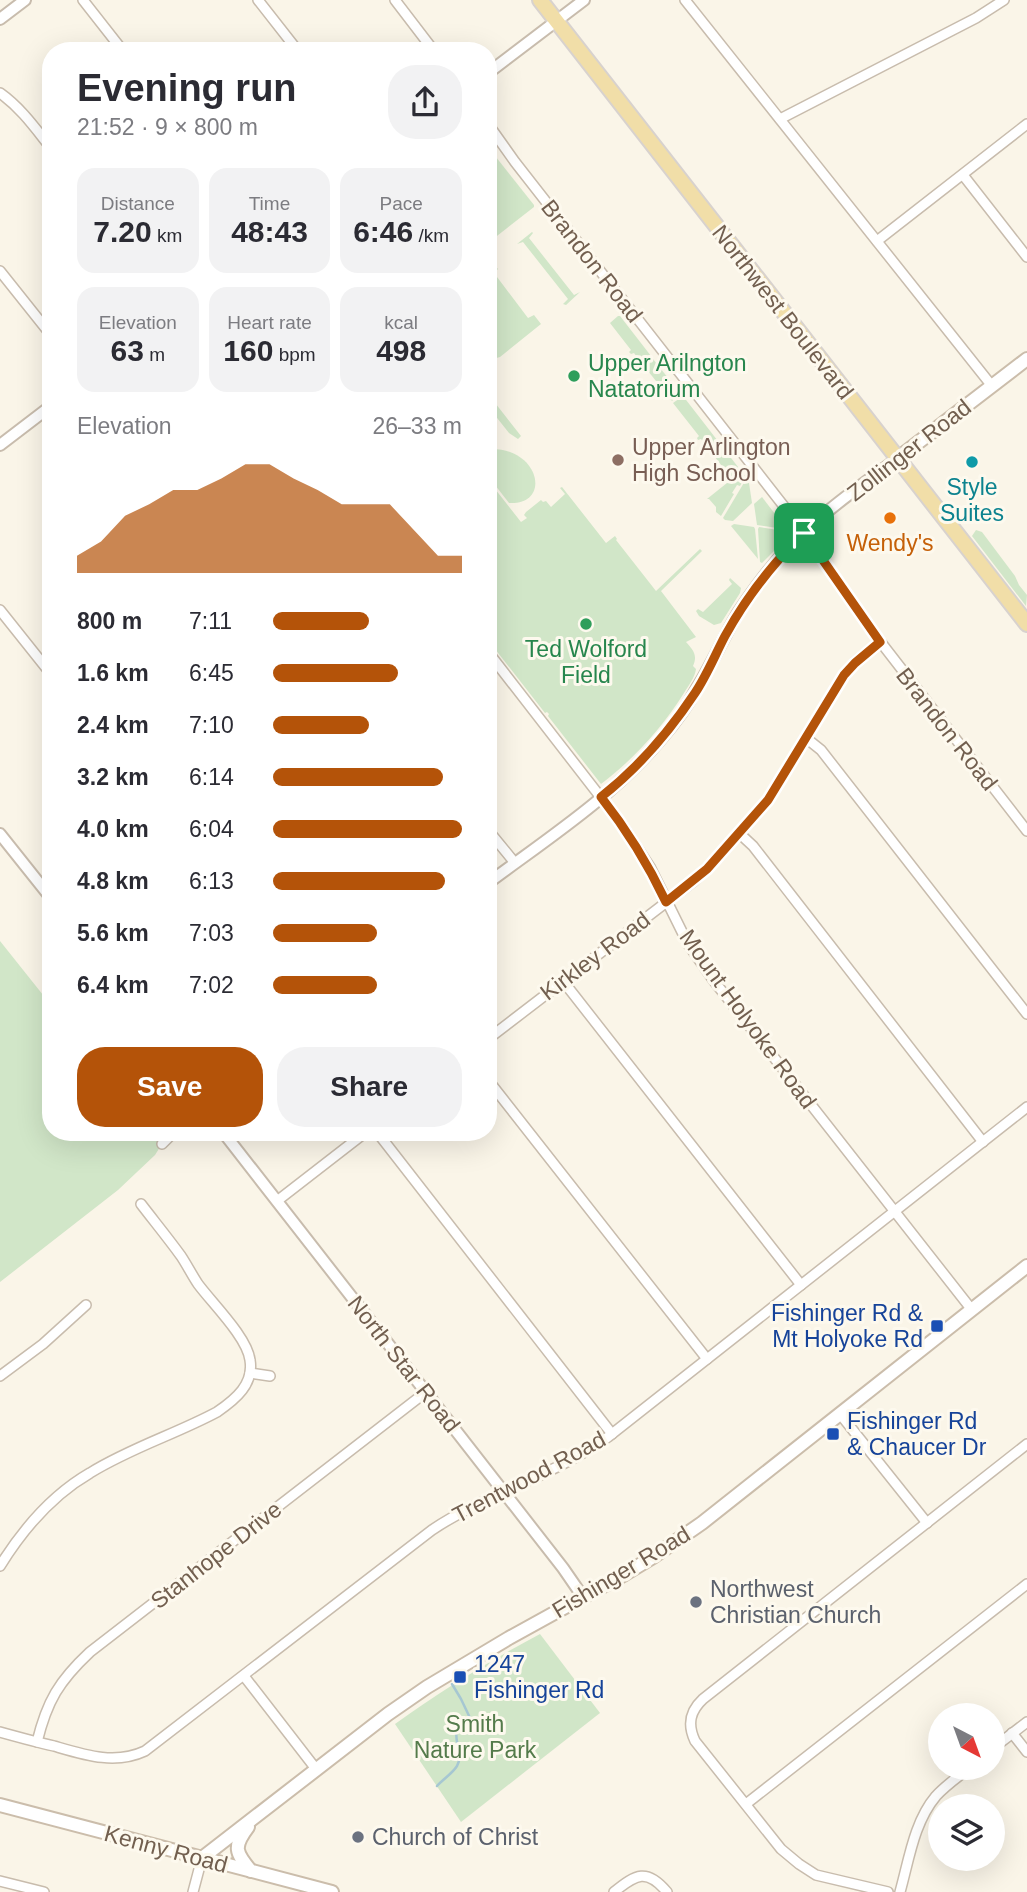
<!DOCTYPE html>
<html lang="en">
<head>
<meta charset="utf-8">
<style>
	:root { --surface:#fff; --page:#f2f2f3; --text:#2b2b33; --muted:#7c7c81; --accent:#b45309 }
	body { margin:0; font-family:Helvetica,sans-serif; background:var(--page); color:var(--text); height:100vh; display:flex; flex-direction:column; font-size:26px; white-space:nowrap }
	* { box-sizing:border-box; margin:0 }
	p { font-size:23px; color:var(--muted) }
	.icon { flex:none; width:38px; height:38px; fill:none; stroke:currentColor; stroke-width:2; stroke-linecap:round; stroke-linejoin:round }
	.map { position:relative; flex:1; overflow:hidden }
	.panel { position:absolute; left:42px; top:42px; width:455px; height:1099px; display:flex; flex-direction:column; background:var(--surface); border-radius:28px; box-shadow:0 7px 28px #0002 }
	.panel>* { flex:none }
	.needle { width:46px; rotate:139deg }
	.fabs { position:absolute; left:928px; top:1703px; display:grid; gap:14px }
	.fabs a { display:grid; place-items:center; width:77px; height:77px; border-radius:50%; background:var(--surface); box-shadow:0 7px 28px #0002; font-size:35px }
	.pin { position:absolute; display:grid; place-items:center; width:60px; height:60px; color:#fff; margin:-30px; border-radius:14px; box-shadow:0 4px 10px #0006 }
	.round { display:grid; place-items:center; flex:none; width:74px; height:74px; border-radius:28px; background:var(--page) }
	.overview { display:flex; align-items:center; justify-content:space-between; height:119px; padding:0 35px }
	h1 { font-size:38px; font-weight:700; line-height:52px }
	.stats { display:grid; grid-template-columns:repeat(3,1fr); gap:10px; height:119px; padding:7px 35px }
	.stats div { display:grid; align-content:center; border-radius:18px; background:var(--page); text-align:center }
	.stats b { font-size:30px; font-weight:700 }
	.stats small { font-size:19px; font-weight:400 }
	.stats p { font-size:19px }
	.chart { height:196px; padding:14px 35px }
	.chart p { display:flex; justify-content:space-between }
	.chart svg { width:100%; height:126px; margin-top:7px; fill:var(--accent); opacity:.7 }
	.button { display:flex; gap:14px; margin-top:auto; padding:14px 35px }
	.button a { flex:1; height:80px; border-radius:28px; background:var(--accent); color:#fff; font-size:28px; font-weight:700; line-height:80px; text-align:center }
	.button a+a { background:var(--page); color:var(--text) }
	ul { padding:0 35px; list-style:none; font-size:23px }
	li { display:grid; grid-template-columns:112px 84px 1fr; align-items:center; height:52px }
	li i { height:18px; border-radius:9px; background:var(--accent) }
	.map>svg:first-child { display:block }
</style>
</head>
<body>
<div class="map">
<svg width="1027" height="1892" viewBox="0 0 1027 1892">
	<rect width="100%" height="100%" fill="#faf5e8"/>
	<g fill="#d1e6c8">
		<polygon points="488,147 534,205 534,207 488,243"/>
		<polygon points="532,232 533,233 529,238 574,295 580,292 566,305 563,304 568,299 523,242 517,244"/>
		<polygon points="493,263 498,269 494,273 528,318 534,315 541,324 500,357 493,359 488,357 488,265"/>
		<polygon points="618,316 620,316 651,356 642,364 634,353 631,354 629,352 631,350 610,323"/>
		<polygon points="653,359 680,393 672,401 644,366"/>
		<polygon points="488,388 495,397 492,399 521,436 518,439 509,433 490,409 491,394"/>
		<polygon points="683,396 745,476 740,486 737,485 732,493 734,494 721,516 716,512 716,507 709,499 707,499 732,479 701,439 698,440 697,438 699,436 673,403"/>
		<path d="M 488,449 C 539,446 553,505 509,503 L 488,476 Z"/>
		<path d="M 488,480 L 521,522 L 527,518 L 524,515 L 526,512 L 541,500 L 543,502 L 546,501 L 551,507 L 565,494 L 560,488 L 562,487 L 606,543 L 615,536 L 617,539 L 616,540 L 656,591 L 700,549 L 702,551 L 661,591 L 696,637 L 686,642 C 693,650 698,655 693,666 L 696,669 C 695,677 689,685 684,693 C 662,728 634,759 601,784 L 548,716 L 549,714 L 547,712 L 545,713 L 488,640 Z"/>
		<polygon points="745,481 749,483 752,503 733,521 725,520 723,518"/>
		<polygon points="762,497 785,527 785,529 757,525 754,504"/>
		<polygon points="734,524 754,527 755,529 758,559 731,526"/>
		<polygon points="759,527 790,532 789,536 762,563 760,562 758,529"/>
		<polygon points="976,530 982,532 1015,576 1019,585 1027,595 1026,606 972,536"/>
		<polygon points="730,578 741,588 740,593 721,623 714,625 699,616 696,611 698,609 703,612 732,584 729,580"/>
		<polygon points="0,941 51,1005 51,1132 152,1132 162,1144 155,1155 118,1190 0,1282"/>
		<path d="M 540,1634 L 600,1713 L 461,1822 L 395,1724 C 442,1690 489,1661 540,1634 Z"/>
	</g>
	<g fill="none" stroke-linecap="round" stroke-linejoin="round">
		<path stroke="#a6c7d2" stroke-width="2.5" d="M 437,1786 C 443,1779 452,1774 457,1766 C 464,1755 453,1741 457,1728 L 469,1725 L 471,1720 L 461,1699 L 452,1684"/>
		<defs>
			<g id="minor">
				<polyline points="83,0 123,51"/>
				<polyline points="258,0 298,51"/>
				<polyline points="395,0 434,51"/>
				<polyline points="685,0 992,386"/>
				<path d="M 0,93 C 21,108 35,128 51,148"/>
				<polyline points="780,119 976,18 1004,0"/>
				<polyline points="488,124 515,162 804,532 869,627 1027,831"/>
				<polyline points="963,175 1027,257"/>
				<polyline points="877,241 1027,124"/>
				<polyline points="0,271 51,335"/>
				<polyline points="0,610 51,674"/>
				<polyline points="488,652 623,826 650,867 688,944 714,981 972,1310"/>
				<polyline points="806,738 821,750 1027,1014"/>
				<polyline points="488,830 515,863"/>
				<polyline points="739,833 753,846 983,1142"/>
				<polyline points="563,981 801,1285"/>
				<polyline points="488,1039 694,881 720,855 768,800 844,675 855,662 880,642"/>
				<polyline points="488,1080 707,1359"/>
				<polyline points="377,1132 612,1434"/>
				<polyline points="162,1144 174,1132"/>
				<polyline points="277,1201 366,1132"/>
				<polyline points="250,1373 270,1376"/>
				<polyline points="0,1376 43,1344 86,1305"/>
				<polyline points="840,1414 927,1523"/>
				<path d="M 0,1566 C 23,1529 52,1495 90,1473 C 130,1448 176,1434 217,1412 C 236,1399 254,1384 250,1360 C 247,1337 212,1303 198,1284 C 192,1275 187,1265 181,1256 C 168,1238 154,1221 141,1204"/>
				<polyline points="244,1676 316,1769"/>
				<path d="M 0,1732 C 18,1737 36,1742 54,1746 C 85,1755 115,1765 145,1751 L 432,1530 C 487,1493 554,1476 608,1437 L 1027,1107"/>
				<polyline points="1012,1733 1027,1752"/>
				<path d="M 37,1742 C 47,1701 59,1681 90,1652 L 426,1392"/>
				<polyline points="992,1749 1027,1722"/>
				<polyline points="746,1804 1027,1584"/>
				<polyline points="0,1881 44,1892"/>
				<polyline points="193,1892 202,1858"/>
				<path d="M 614,1892 C 636,1874 647,1868 667,1892"/>
				<path d="M 888,1892 L 816,1875 L 799,1864 L 781,1849 L 695,1741 C 687,1724 690,1711 703,1699 L 1027,1444"/>
				<path d="M 900,1892 C 909,1860 914,1822 936,1796 C 946,1785 958,1777 969,1768"/>
			</g>
			<g id="tertiary">
				<polyline points="0,19 25,0"/>
				<polyline points="488,73 584,0"/>
				<polyline points="0,445 51,406"/>
				<polyline points="0,834 51,898"/>
				<path d="M 488,883 C 547,839 612,797 660,740 C 674,724 687,707 697,688 C 712,664 723,638 738,613 C 759,581 784,549 813,524 C 839,500 869,480 898,458"/>
				<polyline points="223,1132 563,1568 583,1597"/>
			</g>
			<g id="secondary">
				<polyline points="898,458 1027,359"/>
				<polyline points="0,1805 332,1892"/>
				<path d="M 248,1827 C 233,1847 235,1852 251,1871"/>
				<polyline points="202,1858 388,1714 427,1687 509,1638 625,1574 653,1557 702,1523 1027,1266"/>
			</g>
			<polyline id="primary" points="540,0 1027,624"/>
		</defs>
		<use href="#minor" stroke="#c8bcad" stroke-width="12"/>
		<use href="#tertiary" stroke="#c8bcad" stroke-width="14"/>
		<use href="#secondary" stroke="#cbbdab" stroke-width="16"/>
		<use href="#primary" stroke="#d8d2ce" stroke-width="18"/>
		<use href="#minor" stroke="#fff" stroke-width="9"/>
		<use href="#tertiary" stroke="#fff" stroke-width="10"/>
		<use href="#secondary" stroke="#fff" stroke-width="12"/>
		<use href="#primary" stroke="#f1dea8" stroke-width="14"/>
	</g>
	<g fill="none" stroke-linecap="round" stroke-linejoin="round">
		<defs>
			<path id="route" d="M 804,533 L 880,642 L 855,663 L 844,675 L 768,800 L 707,869 L 666,902 C 648,864 627,830 601,797 C 638,768 669,732 695,693 C 707,675 715,655 725,636 C 746,598 773,563 804,533 Z"/>
		</defs>
		<use href="#route" stroke="#fff" stroke-width="14"/>
		<use href="#route" stroke="#b45309" stroke-width="9"/>
	</g>
	<g fill="#2e9e5b" stroke="#fdf9ee" stroke-width="2.5">
		<circle cx="574" cy="376" r="7"/>
		<circle cx="586" cy="624" r="7"/>
	</g>
	<circle fill="#8d6e63" stroke="#fdf9ee" stroke-width="2.5" cx="618" cy="460" r="7"/>
	<circle fill="#0f9aa8" stroke="#fdf9ee" stroke-width="2.5" cx="972" cy="462" r="7"/>
	<circle fill="#e8710a" stroke="#fdf9ee" stroke-width="2.5" cx="890" cy="518" r="7"/>
	<g fill="#1a4fb4" stroke="#fdf9ee" stroke-width="2.5">
		<rect x="930" y="1319" width="14" height="14" rx="3.5"/>
		<rect x="826" y="1427" width="14" height="14" rx="3.5"/>
		<rect x="453" y="1670" width="14" height="14" rx="3.5"/>
	</g>
	<g fill="#6b7280" stroke="#fdf9ee" stroke-width="2.5">
		<circle cx="696" cy="1602" r="7"/>
		<circle cx="358" cy="1837" r="7"/>
	</g>
	<g text-anchor="middle" dominant-baseline="central" stroke-width="6" stroke-linejoin="round" paint-order="stroke">
		<g font-size="23" fill="#725f4f" stroke="#fdf9ee">
			<text transform="translate(592 261) rotate(52)">Brandon Road</text>
			<text transform="translate(783 312) rotate(52)">Northwest Boulevard</text>
			<text transform="translate(909 450) rotate(-38)">Zollinger Road</text>
			<text transform="translate(947 729) rotate(52)">Brandon Road</text>
			<text transform="translate(595 956) rotate(-37)">Kirkley Road</text>
			<text transform="translate(748 1019) rotate(54)">Mount Holyoke Road</text>
			<text transform="translate(404 1364) rotate(52)">North Star Road</text>
			<text transform="translate(529 1477) rotate(-28)">Trentwood Road</text>
			<text transform="translate(216 1555) rotate(-38)">Stanhope Drive</text>
			<text transform="translate(621 1572) rotate(-31)">Fishinger Road</text>
			<text transform="translate(166 1849) rotate(15)">Kenny Road</text>
		</g>
		<g font-size="23" fill="#27864d" stroke="#fdf9ee" text-anchor="start">
			<text x="588" y="363">Upper Arilngton<tspan x="588" dy="26">Natatorium</tspan></text>
			<text x="586" y="649" text-anchor="middle">Ted Wolford<tspan x="586" dy="26">Field</tspan></text>
		</g>
		<g font-size="23" fill="#785e54" stroke="#fdf9ee" text-anchor="start">
			<text x="632" y="447">Upper Arlington<tspan x="632" dy="26">High School</tspan></text>
		</g>
		<g font-size="23" fill="#0d838f" stroke="#fdf9ee">
			<text x="972" y="487">Style<tspan x="972" dy="26">Suites</tspan></text>
		</g>
		<g font-size="23" fill="#c56008" stroke="#fdf9ee">
			<text x="890" y="543">Wendy's</text>
		</g>
		<g font-size="23" fill="#164399" stroke="#fdf9ee" text-anchor="start">
			<text x="923" y="1313" text-anchor="end">Fishinger Rd &amp;<tspan x="923" dy="26">Mt Holyoke Rd</tspan></text>
			<text x="847" y="1421">Fishinger Rd<tspan x="847" dy="26">&amp; Chaucer Dr</tspan></text>
			<text x="474" y="1664">1247<tspan x="474" dy="26">Fishinger Rd</tspan></text>
		</g>
		<g font-size="23" fill="#5b616d" stroke="#fdf9ee" text-anchor="start">
			<text x="710" y="1589">Northwest<tspan x="710" dy="26">Christian Church</tspan></text>
			<text x="372" y="1837">Church of Christ</text>
		</g>
		<g font-size="23" fill="#547b4b" stroke="#fdf9ee">
			<text x="475" y="1724">Smith<tspan x="475" dy="26">Nature Park</tspan></text>
		</g>
	</g>
</svg>
<div class="fabs">
<a><svg class="needle" viewBox="-14 -14 28 28"><path d="M0-13l5 13h-10z" fill="#e53935"/><path d="M0 13l5-13h-10z" fill="#7c7c81"/></svg></a>
<a><svg class="icon" aria-label="layers" viewBox="0 0 24 24"><path d="M12 4l9 5-9 5-9-5zM3 14l9 5 9-5"/></svg></a>
</div>
<div class="pin" style="left:804px;top:533px;background:#1e9e55"><svg class="icon" aria-label="arrive" viewBox="0 0 24 24"><path d="M6 21V4h12l-3 4 3 4H6"/></svg></div>
<section class="panel">
<div class="overview"><div><h1>Evening run</h1><p>21:52 · 9 × 800 m</p></div><a class="round"><svg class="icon" aria-label="share" viewBox="0 0 24 24"><path d="M12 15V3M7 8l5-5 5 5M5 13v7h14v-7"/></svg></a></div>
<div class="stats">
<div><p>Distance</p><b>7.20<small> km</small></b></div>
<div><p>Time</p><b>48:43</b></div>
<div><p>Pace</p><b>6:46<small> /km</small></b></div>
</div>
<div class="stats">
<div><p>Elevation</p><b>63<small> m</small></b></div>
<div><p>Heart rate</p><b>160<small> bpm</small></b></div>
<div><p>kcal</p><b>498</b></div>
</div>
<div class="chart"><p><span>Elevation</span>26–33 m</p>
<svg viewBox="0 0 160 44" preserveAspectRatio="none"><path d="M0 44V38L10 33L20 24L30 20L40 15L50 15L60 11L70 6L80 6L90 11L100 15L110 20L120 20L130 20L140 29L150 38L160 38V44z"/></svg>
</div>
<ul>
<li><b>800 m</b>7:11<i style="width:51%"></i></li>
<li><b>1.6 km</b>6:45<i style="width:66%"></i></li>
<li><b>2.4 km</b>7:10<i style="width:51%"></i></li>
<li><b>3.2 km</b>6:14<i style="width:90%"></i></li>
<li><b>4.0 km</b>6:04<i style="width:100%"></i></li>
<li><b>4.8 km</b>6:13<i style="width:91%"></i></li>
<li><b>5.6 km</b>7:03<i style="width:55%"></i></li>
<li><b>6.4 km</b>7:02<i style="width:55%"></i></li>
</ul>
<div class="button"><a>Save</a><a>Share</a></div>
</section>
</div>
</body>
</html>
